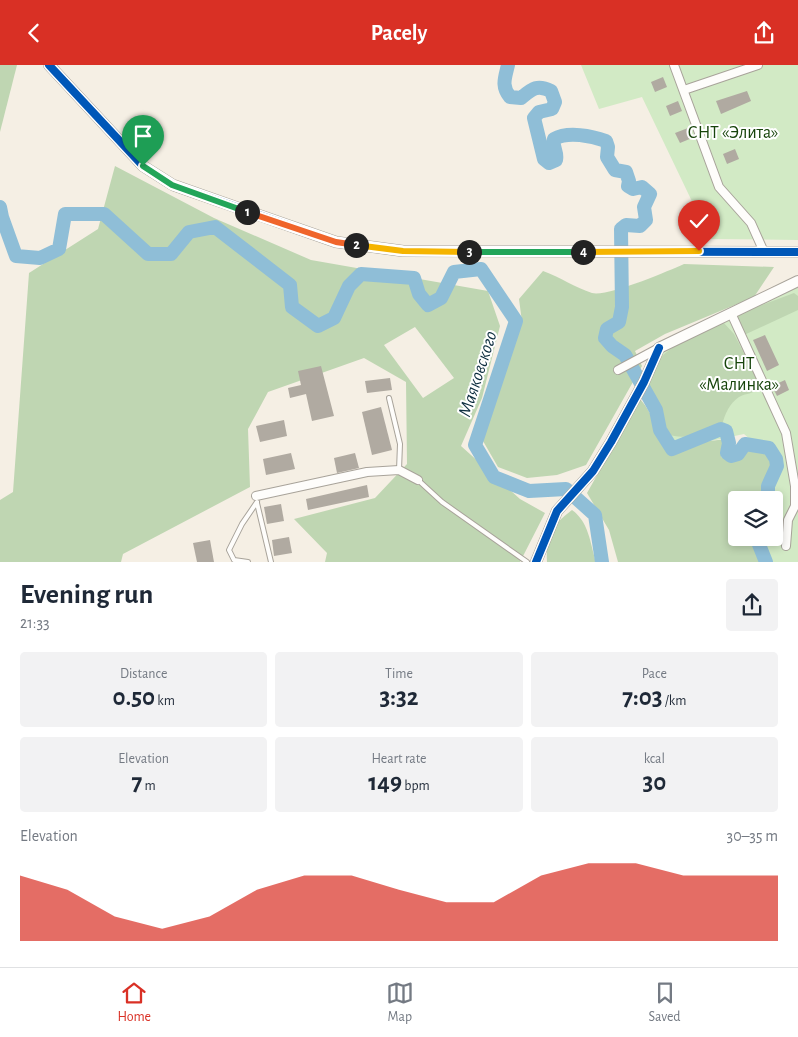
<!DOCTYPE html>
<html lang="en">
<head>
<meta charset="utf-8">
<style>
	:root { --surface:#fff; --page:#f2f2f3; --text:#1f2937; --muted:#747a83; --line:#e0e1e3; --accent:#d93025 }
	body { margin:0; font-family:"Alegreya Sans",sans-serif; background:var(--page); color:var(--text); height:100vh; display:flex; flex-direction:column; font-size:19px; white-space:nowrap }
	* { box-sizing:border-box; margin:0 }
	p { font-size:16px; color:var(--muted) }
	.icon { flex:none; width:28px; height:28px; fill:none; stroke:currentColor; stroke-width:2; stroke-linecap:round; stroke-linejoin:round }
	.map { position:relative; height:497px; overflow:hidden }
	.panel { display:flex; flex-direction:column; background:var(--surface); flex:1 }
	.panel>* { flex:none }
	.fabs { position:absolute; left:728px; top:426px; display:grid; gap:10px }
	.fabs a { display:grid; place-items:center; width:55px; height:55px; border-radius:5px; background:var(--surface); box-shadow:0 2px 8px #0003; font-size:25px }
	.pin { position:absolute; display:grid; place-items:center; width:42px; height:42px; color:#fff; margin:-51px -21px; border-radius:50% 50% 50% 0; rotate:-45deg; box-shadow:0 0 5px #0007 }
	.pin .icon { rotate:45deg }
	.km { position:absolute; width:25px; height:25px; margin:-12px; border-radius:50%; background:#222; color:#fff; font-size:14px; line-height:25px; text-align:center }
	.round { display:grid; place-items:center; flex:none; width:52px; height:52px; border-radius:5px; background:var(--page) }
	.headline { display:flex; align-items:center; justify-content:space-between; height:85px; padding:0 20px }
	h1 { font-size:28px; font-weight:700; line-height:38px }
	.figures { display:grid; grid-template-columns:repeat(3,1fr); gap:8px; height:85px; padding:5px 20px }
	.figures div { display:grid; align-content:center; border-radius:5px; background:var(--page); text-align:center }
	.figures b { font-size:25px; font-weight:700 }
	.figures small { font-size:14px; font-weight:400 }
	.figures p { font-size:14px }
	.chart { height:140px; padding:10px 20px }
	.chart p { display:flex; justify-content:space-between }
	.chart svg { width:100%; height:90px; margin-top:5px; fill:var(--accent); opacity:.7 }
	header { display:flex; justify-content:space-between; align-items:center; height:65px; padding:0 20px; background:var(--accent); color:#fff; font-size:22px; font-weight:700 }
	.tab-bar { display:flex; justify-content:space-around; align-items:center; height:70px; border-top:1px solid var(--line); background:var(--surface); font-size:14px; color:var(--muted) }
	.tab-bar a { display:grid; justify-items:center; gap:2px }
	.tab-bar .active { color:var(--accent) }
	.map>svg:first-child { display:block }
</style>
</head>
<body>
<header><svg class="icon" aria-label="back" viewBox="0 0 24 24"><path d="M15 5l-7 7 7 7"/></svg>Pacely<svg class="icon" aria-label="share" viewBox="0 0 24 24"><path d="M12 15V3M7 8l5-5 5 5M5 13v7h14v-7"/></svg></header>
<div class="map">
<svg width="798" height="497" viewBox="0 0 798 497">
	<rect width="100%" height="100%" fill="#f5efe4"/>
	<g fill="#d2eac5">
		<polygon points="581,0 798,0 798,175 710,174 642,32 599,44"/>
		<polygon points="798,216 798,497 766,497 761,488 764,473 774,472 774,435 768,435 772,393 744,369 672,384 660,365 644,317 659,283"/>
	</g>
	<g fill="#bfd6b2" fill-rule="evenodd">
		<polygon points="0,0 17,0 0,67"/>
		<path d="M 115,101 L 214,153 L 311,195 L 488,226 L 500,261 L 482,333 L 461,381 L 520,434 L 545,448 L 520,497 L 325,497 L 327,488 L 294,454 L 375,433 L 407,399 L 406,317 L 364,293 L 268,327 L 248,364 L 250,422 L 123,489 L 121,497 L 0,497 L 0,435 L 13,427 L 29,208 L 98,164 ZM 415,262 L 454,313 L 423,333 L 384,280 Z"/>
		<path d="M 684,199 L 774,202 L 754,232 L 665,269 L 635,286 L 642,301 L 586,400 L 557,410 L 527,413 L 498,402 L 483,376 L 499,322 L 522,257 L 519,234 L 543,206 C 560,212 576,223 592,228 C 608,232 668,206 684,199 Z"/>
		<polygon points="794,228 798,231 798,245 744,270 735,250"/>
		<path d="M 723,257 L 734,269 L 761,321 C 751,331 748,327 739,332 C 729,339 725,349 722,360 C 705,368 685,376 667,369 L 646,321 C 651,284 695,271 723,257 Z"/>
		<path d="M 640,334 C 655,351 659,373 675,388 L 694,378 L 726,374 L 721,392 C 737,396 741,389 751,378 L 771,394 L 765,435 L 736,435 L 736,472 L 757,473 L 761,497 L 618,497 L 609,465 L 587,428 Z"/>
		<path d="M 572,445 C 589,457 590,478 596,497 L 547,497 C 546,470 551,461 572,445 Z"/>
	</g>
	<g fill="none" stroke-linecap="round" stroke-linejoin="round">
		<g stroke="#8fbed7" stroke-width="14">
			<path d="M 508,0 C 505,13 501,21 510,32 L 521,33 C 532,24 537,19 551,26 L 555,37 L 552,44 L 539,47 L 534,53 L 544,94 L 549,98 L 556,95 C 558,87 552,82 554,74 C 568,66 592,71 606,76 L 608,82 L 607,92 L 615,105 L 626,107 L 629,116 L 628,121 L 633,124 L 642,122 L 650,129 L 644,142 L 646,155 L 640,161 L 626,160 L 621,164 L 622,242 L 619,257 L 607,264 L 605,273 L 612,281 L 625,290 L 656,345 L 660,365 L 672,384 L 721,364 L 726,366 L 729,378 L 727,388 L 731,391 L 738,389 L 745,379 L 769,383 L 776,394 L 777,401 L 768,421 L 768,435"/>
			<polyline points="0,142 2,152 16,191 40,193 59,184 65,149 104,149 148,189 171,189 189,167 215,162 290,220 292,242 318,261 334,253 349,221 361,209 414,213 419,229 428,240 441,233 454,207 481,204 516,256 475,380 494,412 529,426 566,424 595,450 602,497"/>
			<polyline points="759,472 758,477 766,497"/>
		</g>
	</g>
	<g fill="#b0aaa1">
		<polygon points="663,12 667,22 655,27 651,17"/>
		<polygon points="747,26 751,36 721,49 716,36"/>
		<polygon points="678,36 682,46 670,51 666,41"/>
		<polygon points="688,63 692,73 680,78 675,68"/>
		<polygon points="735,84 739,94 727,99 723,89"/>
		<polygon points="765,270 779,300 767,306 753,275"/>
		<polygon points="321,301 334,351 312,356 306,329 290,333 288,323 301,320 298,306"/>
		<polygon points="390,313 392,325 367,328 365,316"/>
		<polygon points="785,315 789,325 777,331 772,321"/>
		<polygon points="381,342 392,385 372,390 362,347"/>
		<polygon points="284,355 287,371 260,377 256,361"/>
		<polygon points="291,388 295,404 266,410 263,394"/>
		<polygon points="355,388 359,403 337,408 334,393"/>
		<polygon points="367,420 369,432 308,445 306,434"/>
		<polygon points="281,439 284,456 267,459 264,442"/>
		<polygon points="289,472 292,488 274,491 272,475"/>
		<polygon points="210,475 214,497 197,497 193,478"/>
	</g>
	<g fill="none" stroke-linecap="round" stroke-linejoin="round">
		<defs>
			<g id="lane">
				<polyline points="389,333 400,379 399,405"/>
				<polyline points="418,415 442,437 527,497"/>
				<polyline points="257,438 271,497"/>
				<polyline points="248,497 234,495 229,485 242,459 257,437"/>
			</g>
			<g id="street">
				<polyline points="674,0 719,122 751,158 764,187"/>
				<polyline points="684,25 758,0"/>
				<polyline points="731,248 786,368 795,421 795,441 788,455 786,481"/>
				<polyline points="618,305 659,283"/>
				<polyline points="256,431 367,407 399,405 418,415"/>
			</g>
			<g id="secondary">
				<polyline points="49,0 143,101 173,120 336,177 403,186 798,187"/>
				<polyline points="536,497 557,446 593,406 611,377 644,317 659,283 798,216"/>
			</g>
		</defs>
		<use href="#lane" stroke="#a8a39a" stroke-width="6"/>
		<use href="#street" stroke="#a8a39a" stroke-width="10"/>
		<use href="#secondary" stroke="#a8a39a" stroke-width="12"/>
		<use href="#lane" stroke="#fefdfb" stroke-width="4"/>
		<use href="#street" stroke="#fefdfb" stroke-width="8"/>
		<use href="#secondary" stroke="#fefdfb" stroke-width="10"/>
		<defs>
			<g id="cycleway">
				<polyline points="49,0 143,101 173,120 336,177 403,186 798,187"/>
				<polyline points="536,497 557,446 593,406 611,377 644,317 659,283"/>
			</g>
		</defs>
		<use href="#cycleway" stroke="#fff" stroke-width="11"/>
		<use href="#cycleway" stroke="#0057b8" stroke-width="8"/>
	</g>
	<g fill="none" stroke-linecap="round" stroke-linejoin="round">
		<defs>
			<polyline id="split-1" points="143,101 172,120 247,147"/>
			<polyline id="split-2" points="247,147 336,177 356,180"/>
			<polyline id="split-3" points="356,180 403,186 469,187"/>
			<polyline id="split-4" points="469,187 583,187"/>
			<polyline id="split-5" points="583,187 699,186"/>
		</defs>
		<use href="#split-1" stroke="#fff" stroke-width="10"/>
		<use href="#split-2" stroke="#fff" stroke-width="10"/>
		<use href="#split-3" stroke="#fff" stroke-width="10"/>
		<use href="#split-4" stroke="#fff" stroke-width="10"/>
		<use href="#split-5" stroke="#fff" stroke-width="10"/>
		<use href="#split-1" stroke="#22a559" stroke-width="6"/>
		<use href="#split-2" stroke="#f0652b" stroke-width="6"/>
		<use href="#split-3" stroke="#f5b400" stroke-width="6"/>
		<use href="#split-4" stroke="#22a559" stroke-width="6"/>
		<use href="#split-5" stroke="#f5b400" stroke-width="6"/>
	</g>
	<g text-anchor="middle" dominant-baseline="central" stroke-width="4" stroke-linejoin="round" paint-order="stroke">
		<g font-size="18" fill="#17440b" stroke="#fff">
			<text x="733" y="68">СНТ «Элита»</text>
			<text x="739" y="299">СНТ<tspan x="739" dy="21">«Малинка»</tspan></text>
		</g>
		<g font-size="19" font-style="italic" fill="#0c2d3e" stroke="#fff">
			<text transform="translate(478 309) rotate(-72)">Маяковского</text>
		</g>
	</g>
</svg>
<div class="fabs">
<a><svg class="icon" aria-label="layers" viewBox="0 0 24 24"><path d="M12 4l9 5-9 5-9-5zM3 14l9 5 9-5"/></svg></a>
</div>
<div class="pin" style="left:143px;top:101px;background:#1e9e55"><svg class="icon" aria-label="arrive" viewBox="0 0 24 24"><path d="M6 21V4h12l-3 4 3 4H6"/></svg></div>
<div class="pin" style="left:699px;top:186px;background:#d93025"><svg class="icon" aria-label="check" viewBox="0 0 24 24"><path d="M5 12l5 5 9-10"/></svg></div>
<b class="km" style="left:247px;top:147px">1</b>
<b class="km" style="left:356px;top:180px">2</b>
<b class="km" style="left:469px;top:187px">3</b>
<b class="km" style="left:583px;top:187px">4</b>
</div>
<section class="panel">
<div class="headline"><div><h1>Evening run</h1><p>21:33</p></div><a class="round"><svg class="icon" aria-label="share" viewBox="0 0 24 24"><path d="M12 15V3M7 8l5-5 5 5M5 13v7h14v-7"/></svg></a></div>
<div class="figures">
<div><p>Distance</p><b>0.50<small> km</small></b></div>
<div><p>Time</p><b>3:32</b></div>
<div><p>Pace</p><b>7:03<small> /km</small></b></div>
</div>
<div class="figures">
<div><p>Elevation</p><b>7<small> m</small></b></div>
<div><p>Heart rate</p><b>149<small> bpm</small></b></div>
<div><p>kcal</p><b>30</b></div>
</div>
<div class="chart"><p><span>Elevation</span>30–35 m</p>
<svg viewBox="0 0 160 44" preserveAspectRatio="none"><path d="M0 44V12L10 19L20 32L30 38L40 32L50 19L60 12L70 12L80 19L90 25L100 25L110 12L120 6L130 6L140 12L150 12L160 12V44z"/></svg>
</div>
</section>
<nav class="tab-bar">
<a class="active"><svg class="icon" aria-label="home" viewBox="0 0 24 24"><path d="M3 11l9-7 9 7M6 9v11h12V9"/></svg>Home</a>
<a><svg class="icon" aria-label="map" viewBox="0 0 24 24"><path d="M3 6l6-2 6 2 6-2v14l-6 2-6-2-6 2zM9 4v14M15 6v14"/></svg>Map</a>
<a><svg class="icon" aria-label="saved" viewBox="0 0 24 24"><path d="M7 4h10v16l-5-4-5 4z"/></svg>Saved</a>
</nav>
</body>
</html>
